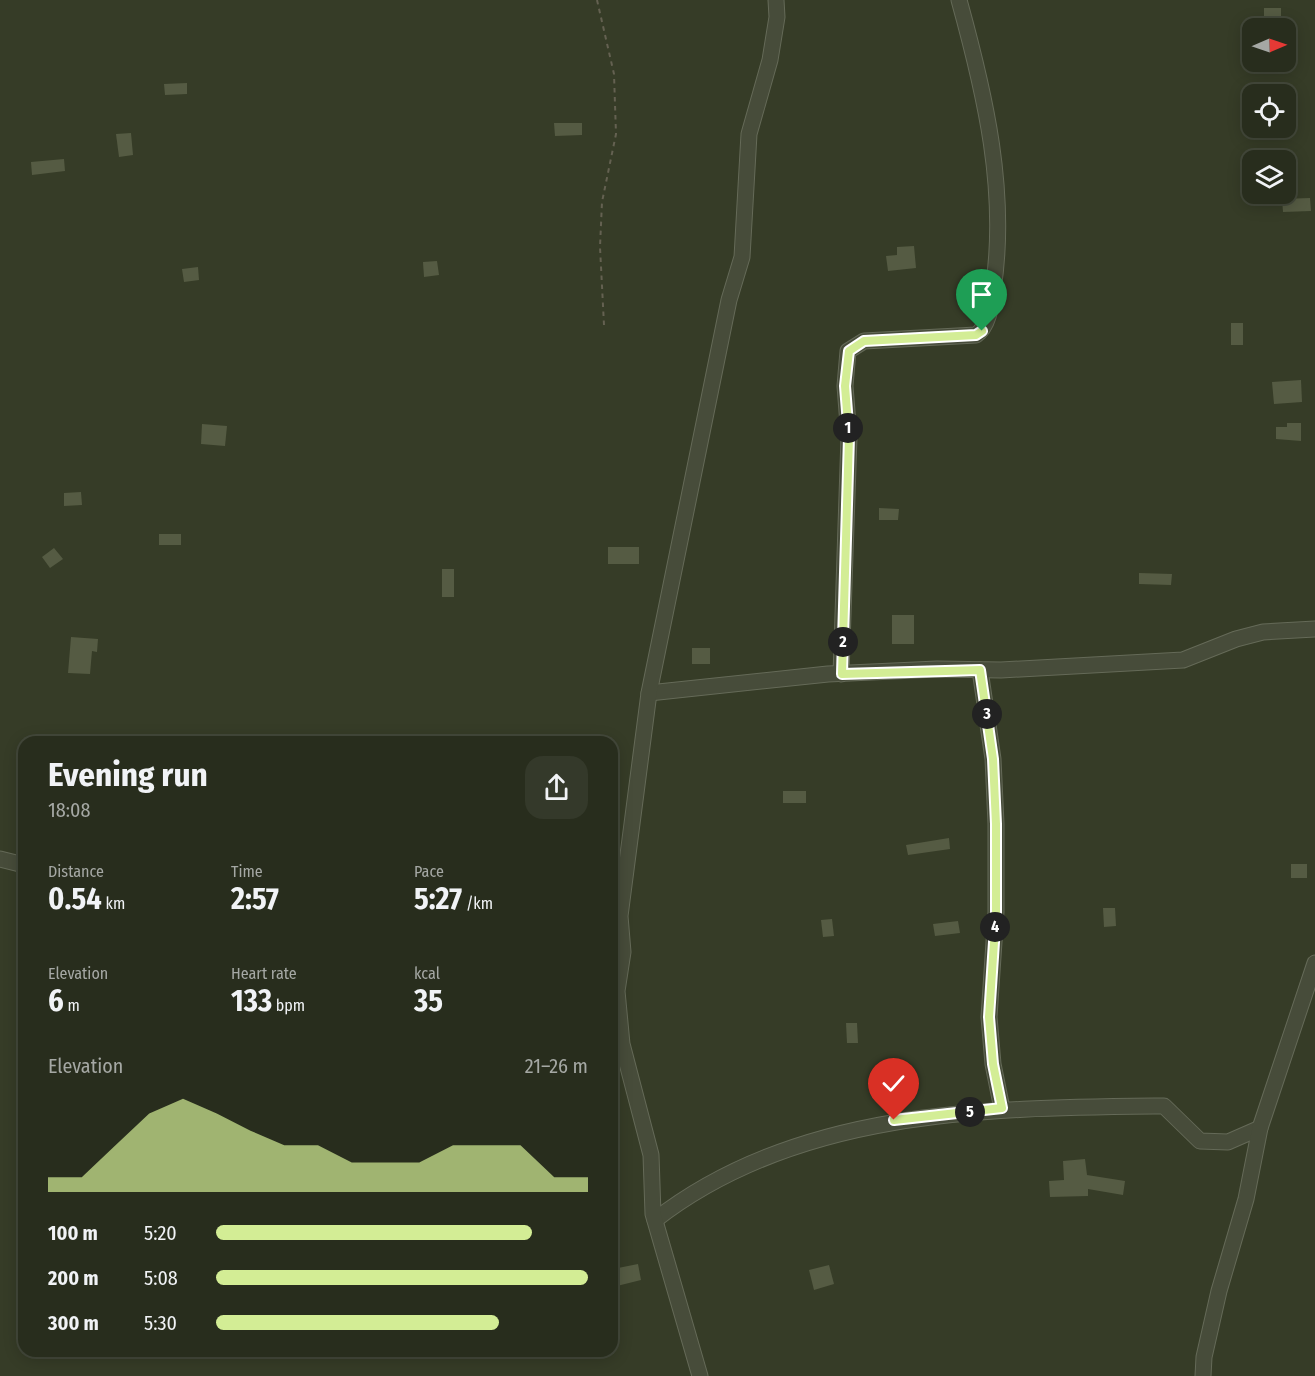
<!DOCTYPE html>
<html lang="en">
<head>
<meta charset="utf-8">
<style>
	:root { --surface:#282d1d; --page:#34392a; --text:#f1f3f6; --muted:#a5a8a4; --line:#44493b; --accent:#d3ed95 }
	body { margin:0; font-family:"Fira Sans Condensed",sans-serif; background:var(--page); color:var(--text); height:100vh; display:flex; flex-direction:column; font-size:22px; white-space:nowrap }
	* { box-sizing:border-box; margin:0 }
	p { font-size:20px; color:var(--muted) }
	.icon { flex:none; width:33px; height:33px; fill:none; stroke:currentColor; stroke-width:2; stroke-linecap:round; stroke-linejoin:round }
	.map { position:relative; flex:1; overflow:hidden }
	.drawer { position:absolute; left:18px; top:736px; width:600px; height:621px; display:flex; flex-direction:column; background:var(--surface); border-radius:18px; box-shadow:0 3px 15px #0003,0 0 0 2px var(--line) }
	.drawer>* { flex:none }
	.needle { width:39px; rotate:88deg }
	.fabs { position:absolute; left:1242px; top:18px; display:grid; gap:12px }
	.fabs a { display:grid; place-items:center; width:54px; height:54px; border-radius:12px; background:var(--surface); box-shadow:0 3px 15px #0003,0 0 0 2px var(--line); font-size:30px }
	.pin { position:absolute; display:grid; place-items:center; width:51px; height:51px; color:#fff; margin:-62px -26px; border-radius:50% 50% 50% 0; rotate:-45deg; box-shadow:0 0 6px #0007 }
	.pin .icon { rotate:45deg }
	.km { position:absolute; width:30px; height:30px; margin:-15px; border-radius:50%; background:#222; color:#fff; font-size:16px; line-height:30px; text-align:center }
	.round { display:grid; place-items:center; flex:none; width:63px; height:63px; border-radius:18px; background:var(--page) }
	.summary { display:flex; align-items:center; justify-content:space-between; height:102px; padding:0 30px }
	h1 { font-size:33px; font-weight:700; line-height:45px }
	.metrics { display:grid; grid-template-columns:repeat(3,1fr); gap:9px; height:102px; padding:6px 30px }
	.metrics div { display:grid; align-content:center }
	.metrics b { font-size:30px; font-weight:700 }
	.metrics small { font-size:16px; font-weight:400 }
	.metrics p { font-size:16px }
	.chart { height:168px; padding:12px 30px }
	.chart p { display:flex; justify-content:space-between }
	.chart svg { width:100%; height:108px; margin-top:6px; fill:var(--accent); opacity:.7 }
	ul { padding:0 30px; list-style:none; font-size:20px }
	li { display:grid; grid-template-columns:96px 72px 1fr; align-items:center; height:45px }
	li i { height:15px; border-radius:8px; background:var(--accent) }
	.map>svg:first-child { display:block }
</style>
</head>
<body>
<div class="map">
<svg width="1315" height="1376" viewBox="0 0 1315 1376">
	<rect width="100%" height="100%" fill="#363c27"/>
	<g fill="#555b43">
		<rect x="1264" y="8" width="17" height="20"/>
		<polygon points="187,83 187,94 165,95 164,84"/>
		<polygon points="554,123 582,123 582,135 555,136"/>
		<polygon points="131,133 133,155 119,157 116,134"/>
		<polygon points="64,159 65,171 32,175 31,162"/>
		<polygon points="1310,198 1311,211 1283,212 1282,199"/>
		<polygon points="914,246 916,268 888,271 886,256 897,255 897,247"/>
		<polygon points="437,261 439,275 424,277 423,262"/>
		<polygon points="198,267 199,280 184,282 182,269"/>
		<rect x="1231" y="323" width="12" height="22"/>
		<polygon points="1301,380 1302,402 1274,404 1272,382"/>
		<polygon points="1287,423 1301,423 1301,441 1276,439 1276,427 1287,427"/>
		<polygon points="202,424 227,426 225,446 201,444"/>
		<polygon points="81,492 82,505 64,506 64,493"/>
		<polygon points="879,508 899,509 898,520 879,520"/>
		<rect x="159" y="534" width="22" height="11"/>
		<rect x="608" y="547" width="31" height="17"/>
		<polygon points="54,548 63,559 50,568 42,557"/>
		<rect x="442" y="569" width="12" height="28"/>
		<polygon points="1139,573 1172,574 1171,585 1139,584"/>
		<rect x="892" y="615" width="22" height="29"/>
		<polygon points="71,637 98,639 97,652 92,651 90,674 68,673"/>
		<rect x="692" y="648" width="18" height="16"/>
		<rect x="783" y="791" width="23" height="12"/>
		<polygon points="949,838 950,849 908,855 906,845"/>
		<rect x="1291" y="864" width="16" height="14"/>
		<polygon points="1103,908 1115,908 1116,926 1104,927"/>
		<polygon points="832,919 834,936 823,937 821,920"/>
		<polygon points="958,921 960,933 935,936 933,924"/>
		<polygon points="846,1023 857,1023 858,1043 847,1043"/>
		<polygon points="1085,1159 1087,1175 1125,1181 1123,1195 1088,1189 1088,1196 1050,1197 1049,1181 1064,1180 1063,1161"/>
		<polygon points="638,1264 641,1280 617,1286 613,1269"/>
		<polygon points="829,1265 834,1284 814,1290 809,1270"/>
	</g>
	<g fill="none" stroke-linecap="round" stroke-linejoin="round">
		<defs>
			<g id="minor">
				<polyline points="980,670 993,759 996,824 996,912 989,1017 993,1064 1002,1109"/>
				<path d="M 841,674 L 849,437 L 845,386 L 848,351 L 864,341 L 976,335 C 989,326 991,305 993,290 C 1008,192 985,94 959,0"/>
				<polyline points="649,693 828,674 937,669 1001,670 1183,660 1236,639 1263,632 1315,629"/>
				<polyline points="0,859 24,865"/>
				<path d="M 655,1220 C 799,1108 990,1108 1164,1106 L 1200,1141 L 1228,1142 L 1260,1128"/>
				<polyline points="700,1376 653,1214 651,1155 622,1044 617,991 623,952 620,916 649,693 729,300 742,257 749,134 770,60 777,17 776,0"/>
				<polyline points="1203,1376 1204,1357 1219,1291 1246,1199 1260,1128 1315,963"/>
			</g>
		</defs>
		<use href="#minor" stroke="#656a58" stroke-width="17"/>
		<polyline stroke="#646151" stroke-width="2" stroke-dasharray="4.5 4.5" stroke-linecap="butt" points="597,0 614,74 616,134 602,202 600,247 604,325"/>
		<use href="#minor" stroke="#474c3a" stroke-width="15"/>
	</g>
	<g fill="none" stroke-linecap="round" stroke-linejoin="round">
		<defs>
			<polyline id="route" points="894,1120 1002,1108 993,1064 989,1017 996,912 996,824 993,759 980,670 842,674 849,437 845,386 849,351 864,341 976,335 982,331"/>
		</defs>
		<use href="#route" stroke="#fff" stroke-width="12"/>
		<use href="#route" stroke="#d3ed95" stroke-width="8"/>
	</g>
</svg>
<div class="fabs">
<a><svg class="needle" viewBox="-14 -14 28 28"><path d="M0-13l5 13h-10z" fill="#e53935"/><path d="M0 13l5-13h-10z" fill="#a5a8a4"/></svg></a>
<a><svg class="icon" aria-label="locate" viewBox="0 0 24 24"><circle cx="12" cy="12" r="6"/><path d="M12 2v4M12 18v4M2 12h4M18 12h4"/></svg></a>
<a><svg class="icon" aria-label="layers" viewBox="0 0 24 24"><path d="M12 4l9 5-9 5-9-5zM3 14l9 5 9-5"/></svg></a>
</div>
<div class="pin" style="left:982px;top:331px;background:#1e9e55"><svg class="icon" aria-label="arrive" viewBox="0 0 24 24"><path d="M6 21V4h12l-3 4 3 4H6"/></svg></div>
<div class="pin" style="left:894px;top:1120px;background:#d93025"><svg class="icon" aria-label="check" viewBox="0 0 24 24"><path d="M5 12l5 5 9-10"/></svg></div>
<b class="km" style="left:848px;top:428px">1</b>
<b class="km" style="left:843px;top:642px">2</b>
<b class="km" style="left:987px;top:714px">3</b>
<b class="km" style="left:995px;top:927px">4</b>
<b class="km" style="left:970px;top:1112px">5</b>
<section class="drawer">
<div class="summary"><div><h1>Evening run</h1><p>18:08</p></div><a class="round"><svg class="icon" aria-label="share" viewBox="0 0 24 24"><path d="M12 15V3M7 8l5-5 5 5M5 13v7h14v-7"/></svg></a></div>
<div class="metrics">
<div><p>Distance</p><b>0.54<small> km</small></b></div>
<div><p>Time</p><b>2:57</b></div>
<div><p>Pace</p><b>5:27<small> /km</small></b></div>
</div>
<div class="metrics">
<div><p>Elevation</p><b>6<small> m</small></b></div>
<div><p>Heart rate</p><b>133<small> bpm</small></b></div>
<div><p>kcal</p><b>35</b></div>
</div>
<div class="chart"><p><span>Elevation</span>21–26 m</p>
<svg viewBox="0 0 160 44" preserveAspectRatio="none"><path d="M0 44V38L10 38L20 25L30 12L40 6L50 12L60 19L70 25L80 25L90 32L100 32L110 32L120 25L130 25L140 25L150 38L160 38V44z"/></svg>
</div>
<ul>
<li><b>100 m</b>5:20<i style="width:85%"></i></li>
<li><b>200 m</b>5:08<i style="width:100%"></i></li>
<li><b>300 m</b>5:30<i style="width:76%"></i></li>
</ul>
</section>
</div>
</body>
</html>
